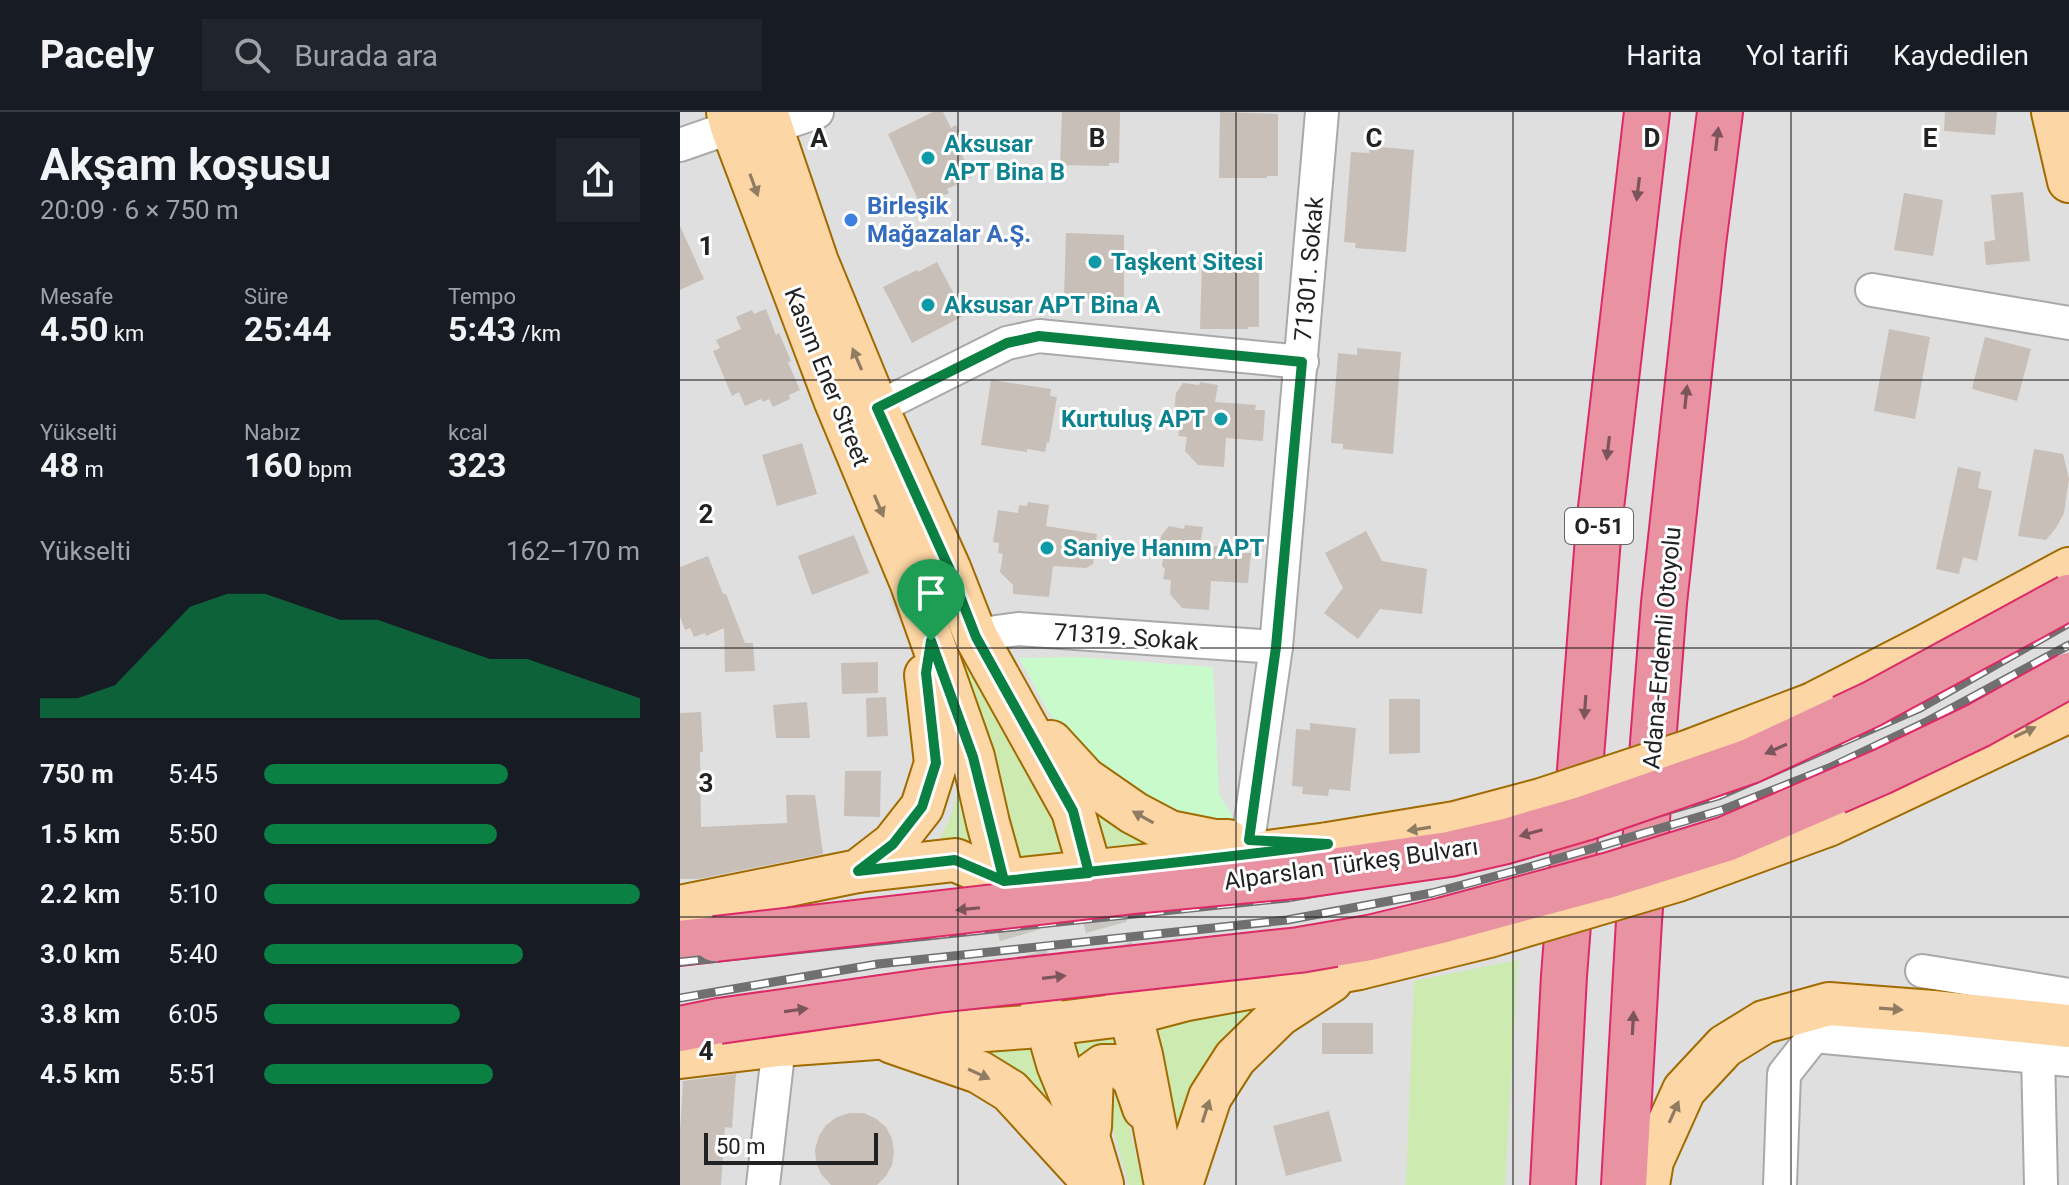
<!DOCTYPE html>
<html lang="tr">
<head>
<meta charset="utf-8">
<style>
	:root { --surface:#171b24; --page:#20242c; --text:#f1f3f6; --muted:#9ea1a6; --line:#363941; --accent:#0b8043 }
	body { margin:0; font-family:Roboto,sans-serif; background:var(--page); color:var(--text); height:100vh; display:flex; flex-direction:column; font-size:30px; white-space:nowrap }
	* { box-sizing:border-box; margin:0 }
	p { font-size:26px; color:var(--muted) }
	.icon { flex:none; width:44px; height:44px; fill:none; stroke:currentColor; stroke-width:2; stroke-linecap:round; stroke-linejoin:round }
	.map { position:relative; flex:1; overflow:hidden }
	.sheet { display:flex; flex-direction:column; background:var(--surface); width:680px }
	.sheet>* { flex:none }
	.scale { position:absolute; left:24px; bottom:20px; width:174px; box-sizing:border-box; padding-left:8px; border:4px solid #222; border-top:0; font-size:22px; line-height:28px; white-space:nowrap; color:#222; -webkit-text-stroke:6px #fff; paint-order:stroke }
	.pin { position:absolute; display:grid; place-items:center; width:68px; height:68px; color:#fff; margin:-82px -34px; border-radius:50% 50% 50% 0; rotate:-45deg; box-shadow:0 0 8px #0007 }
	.pin .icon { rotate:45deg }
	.round { display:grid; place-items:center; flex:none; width:84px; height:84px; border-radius:0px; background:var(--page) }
	.headline { display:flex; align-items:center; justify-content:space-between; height:136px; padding:0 40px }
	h1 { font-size:44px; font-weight:700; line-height:60px }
	.figures { display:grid; grid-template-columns:repeat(3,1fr); gap:12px; height:136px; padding:8px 40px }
	.figures div { display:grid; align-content:center }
	.figures b { font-size:34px; font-weight:700 }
	.figures small { font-size:22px; font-weight:400 }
	.figures p { font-size:22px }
	.chart { height:224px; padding:16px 40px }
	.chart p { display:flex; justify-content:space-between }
	.chart svg { width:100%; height:144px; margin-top:8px; fill:var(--accent); opacity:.7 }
	ul { padding:0 40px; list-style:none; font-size:26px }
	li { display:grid; grid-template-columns:128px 96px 1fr; align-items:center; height:60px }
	li i { height:20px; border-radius:10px; background:var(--accent) }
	header { display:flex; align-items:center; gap:48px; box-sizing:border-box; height:112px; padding:0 40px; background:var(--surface); border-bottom:2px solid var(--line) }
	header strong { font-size:38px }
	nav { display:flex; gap:44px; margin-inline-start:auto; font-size:28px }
	.search { width:560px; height:72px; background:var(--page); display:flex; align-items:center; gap:20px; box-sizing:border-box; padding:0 28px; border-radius:0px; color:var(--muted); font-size:30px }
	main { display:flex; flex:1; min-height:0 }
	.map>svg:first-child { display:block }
</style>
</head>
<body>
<header>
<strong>Pacely</strong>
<div class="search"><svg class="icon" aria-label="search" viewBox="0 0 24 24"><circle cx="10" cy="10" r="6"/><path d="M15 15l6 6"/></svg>Burada ara</div>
<nav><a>Harita</a><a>Yol tarifi</a><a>Kaydedilen</a></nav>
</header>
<main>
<section class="sheet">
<div class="headline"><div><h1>Akşam koşusu</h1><p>20:09 · 6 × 750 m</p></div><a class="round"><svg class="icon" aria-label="share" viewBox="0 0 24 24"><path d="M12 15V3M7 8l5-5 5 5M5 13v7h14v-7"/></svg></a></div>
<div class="figures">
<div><p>Mesafe</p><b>4.50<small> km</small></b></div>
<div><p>Süre</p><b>25:44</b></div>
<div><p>Tempo</p><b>5:43<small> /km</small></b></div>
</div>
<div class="figures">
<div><p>Yükselti</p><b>48<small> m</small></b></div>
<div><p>Nabız</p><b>160<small> bpm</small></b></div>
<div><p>kcal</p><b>323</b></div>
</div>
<div class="chart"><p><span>Yükselti</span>162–170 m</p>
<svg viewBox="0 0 160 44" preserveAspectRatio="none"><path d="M0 44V38L10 38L20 34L30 22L40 10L50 6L60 6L70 10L80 14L90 14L100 18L110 22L120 26L130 26L140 30L150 34L160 38V44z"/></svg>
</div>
<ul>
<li><b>750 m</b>5:45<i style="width:65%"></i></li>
<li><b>1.5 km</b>5:50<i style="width:62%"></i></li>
<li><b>2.2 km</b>5:10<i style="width:100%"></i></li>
<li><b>3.0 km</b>5:40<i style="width:69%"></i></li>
<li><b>3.8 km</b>6:05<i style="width:52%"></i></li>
<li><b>4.5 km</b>5:51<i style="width:61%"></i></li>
</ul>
</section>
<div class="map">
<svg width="1389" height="1073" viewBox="0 0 1389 1073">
	<rect width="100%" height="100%" fill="#f2efe9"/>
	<rect fill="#e0dfdf" x="0" y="0" width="1389" height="1073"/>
	<g fill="#cdebb0">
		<polygon points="75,0 393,742 340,752 317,658"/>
		<path d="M 276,639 L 305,750 L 258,730 C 279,692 278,681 276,639 Z"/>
		<polygon points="398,671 491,730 431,740"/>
		<polygon points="838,848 825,1073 726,1073 734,869"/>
		<polygon points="601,888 500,1048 477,908"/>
		<polygon points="447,916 453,956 401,964 391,927"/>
		<polygon points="347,924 387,1026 250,933"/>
		<polygon points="432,973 440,975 463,1073 449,1073 422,980"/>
	</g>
	<polygon fill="#c8facc" points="398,545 533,555 539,682 557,712 483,698 393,632 368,599 339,546"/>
	<g fill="#c7bfb8">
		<polygon points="253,0 263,0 271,16 276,13 285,31 278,34 292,65 267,77 269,81 253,88 252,86 240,92 208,22"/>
		<polygon points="382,0 440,0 439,51 429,51 429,54 380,53"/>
		<polygon points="540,0 598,2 598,64 587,64 587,66 539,66"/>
		<polygon points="1265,0 1317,0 1315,23 1264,19"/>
		<polygon points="690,34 734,38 726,140 675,136 676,131 664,130 671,40 689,41"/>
		<polygon points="1343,80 1350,149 1306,153 1304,130 1315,128 1311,83"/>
		<polygon points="1224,81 1263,88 1253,144 1214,138"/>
		<polygon points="0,114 24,167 0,178"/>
		<polygon points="386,121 444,123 444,185 433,185 433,187 384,187"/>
		<polygon points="257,150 285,203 232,231 203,175 237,158 238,160"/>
		<polygon points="522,150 579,152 579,215 568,215 568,217 520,217"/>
		<polygon points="86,197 96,223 99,221 111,249 108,250 120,278 109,283 110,287 93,295 89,287 83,290 81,287 65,294 59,280 52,284 33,239 40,236 36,228 61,217 56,205 72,198 74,202"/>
		<polygon points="1209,217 1250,225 1235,307 1194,299"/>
		<polygon points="1305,225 1351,237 1337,289 1292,277"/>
		<polygon points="677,236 721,240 713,342 663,337 663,332 651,331 658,241 677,243"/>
		<polygon points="311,268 371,277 370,284 377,285 369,331 367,330 365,340 347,337 347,340 301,333"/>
		<polygon points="520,270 538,273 535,290 576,293 575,298 585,298 583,329 546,326 544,355 518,353 505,339 507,325 498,324 500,314 496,311 498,303 494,300 496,281 503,271 519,273"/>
		<polygon points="122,331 137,382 97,394 82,343"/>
		<polygon points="1354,337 1383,342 1389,367 1384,401 1376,416 1366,428 1338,424"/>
		<polygon points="1278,355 1301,360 1298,376 1312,379 1297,449 1283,445 1279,462 1256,457"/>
		<polygon points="348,390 369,393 366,414 417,422 413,452 406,456 373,454 369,485 333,482 333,473 320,460 323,442 318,441 319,431 313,430 318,398 338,401 339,393 347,394"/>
		<polygon points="505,413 523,415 520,433 561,436 560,441 571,441 568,471 531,469 529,498 502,496 490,482 491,468 483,467 485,457 482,454 483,446 479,444 481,424 489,414 504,417"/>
		<polygon points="686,419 702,449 747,457 742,502 700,497 678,527 644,501 663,476 645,441"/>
		<polygon points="174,423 189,461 132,483 118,444"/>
		<polygon points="28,444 43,482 46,482 65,531 73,531 75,559 45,560 44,516 26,524 25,521 14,525 10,516 5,518 0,505 0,455"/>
		<polygon points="198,550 198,581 162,582 161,551"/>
		<polygon points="206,585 208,624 187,625 186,586"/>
		<polygon points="709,587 740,587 740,641 709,642"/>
		<polygon points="127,590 130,626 96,626 93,593"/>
		<polygon points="21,600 23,640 20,640 21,715 107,711 106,683 135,683 143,742 18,767 0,767 0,601"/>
		<polygon points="630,611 676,616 670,679 649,677 648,684 622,682 623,675 612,674 616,617 630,618"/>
		<polygon points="165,659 201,659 200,705 164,704"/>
		<rect x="642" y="911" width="51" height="31"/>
		<polygon points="56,962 52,1016 45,1015 41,1073 0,1073 0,1020 3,969"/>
		<polygon points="649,999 662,1049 606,1064 593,1014"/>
		<polygon points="170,1001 183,1001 195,1006 206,1015 212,1027 214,1040 212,1053 206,1064 197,1073 151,1073 141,1062 136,1050 135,1037 139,1024 146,1013 157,1005"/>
	</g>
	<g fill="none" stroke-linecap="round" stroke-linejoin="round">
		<g stroke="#c8c6c1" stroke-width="42" stroke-dasharray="42 21" stroke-linecap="butt">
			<polyline points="415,775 446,886"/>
			<polyline points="328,783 362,896"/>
		</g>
		<defs>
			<g id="minor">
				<polyline points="90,16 137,0"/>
				<polyline points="0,33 52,15"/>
				<polyline points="1192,178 1389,211"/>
				<polyline points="197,296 327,231 359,224 622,250"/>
				<polyline points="296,525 316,520 338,517 596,535"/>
				<polyline points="566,743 596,535 642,0"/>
				<polyline points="1242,859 1389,883"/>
				<polyline points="1358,943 1361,1073"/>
				<polyline points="83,1073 99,933"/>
				<polyline points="1100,1073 1104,962 1134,924 1389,948"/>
			</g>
			<g id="major">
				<polyline points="48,0 52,15 156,290 232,472 293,645 308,711 328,783"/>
				<polyline points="86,0 137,150 197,296 269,456 296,525 393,699 415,775"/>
				<polyline points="1373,0 1389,69"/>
				<polyline points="1133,592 1244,535 1389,457"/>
				<polyline points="371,630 405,667 454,701 490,720 535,729 548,729"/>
				<polyline points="1148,713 1389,599"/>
				<polyline points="178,759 275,748 324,769 566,743 648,732"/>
				<polyline points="0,795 178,759 213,732 242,695 256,651 246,563"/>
				<polyline points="446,886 461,943 486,1073"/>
				<polyline points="362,896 378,952 409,1028 422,1072"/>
				<polyline points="212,930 299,960 330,979 416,1073"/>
				<polyline points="0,945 99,933 347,915 450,902 507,887 679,856"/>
				<polyline points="410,1015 412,962 423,954 441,954 454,967 464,996"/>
				<polyline points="501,1073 530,985 555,946 599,903 651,869"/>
				<polyline points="968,1073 972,1049 1004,978 1045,934 1084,910 1149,892 1253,900 1389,914"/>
			</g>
			<g id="highway">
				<polyline points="0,831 35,827"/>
				<polyline points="0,917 39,909"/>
				<polyline points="873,1073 884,864 919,413 967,0"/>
				<polyline points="944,1073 959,809 984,491 1023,132 1040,0"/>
			</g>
		</defs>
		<use href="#minor" stroke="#a9a9a9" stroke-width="36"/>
		<use href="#major" stroke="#a06b00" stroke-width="46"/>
		<use href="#highway" stroke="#dc2a67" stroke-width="48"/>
		<use href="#minor" stroke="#fff" stroke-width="32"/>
		<use href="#major" stroke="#fcd6a4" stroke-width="42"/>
		<use href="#highway" stroke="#e892a2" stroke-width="44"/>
		<defs>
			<g id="rail">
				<polyline points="0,850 607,786 753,760 848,739 1038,684 1240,596 1389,511"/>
				<polyline points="0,886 198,852 607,808 752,781 849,755 1042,698 1149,656 1248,609 1389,533"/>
			</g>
		</defs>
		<use href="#rail" stroke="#707070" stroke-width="9"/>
		<use href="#rail" stroke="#fff" stroke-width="6" stroke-dasharray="18" stroke-linecap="butt"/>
		<defs>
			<g id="major-bridge">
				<polyline points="648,732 775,711 861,688 1007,640 1133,592"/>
				<polyline points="679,856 809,824 998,768 1148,713"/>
			</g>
			<g id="highway-bridge">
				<polyline points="35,827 454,779 624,763 769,742 826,729 905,706 1070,649 1192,592 1389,485"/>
				<polyline points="39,909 257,878 619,838 689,826 764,808 930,763 1046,727 1201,660 1299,613 1389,563"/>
			</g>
		</defs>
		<use href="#major-bridge" stroke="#a06b00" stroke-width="46" stroke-linecap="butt"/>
		<use href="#highway-bridge" stroke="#dc2a67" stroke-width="48" stroke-linecap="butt"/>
		<use href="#major-bridge" stroke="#fcd6a4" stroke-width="42"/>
		<use href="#highway-bridge" stroke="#e892a2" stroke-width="44"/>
	</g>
	<defs><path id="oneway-solid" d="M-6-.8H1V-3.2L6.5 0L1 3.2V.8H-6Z" transform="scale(2)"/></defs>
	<g fill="#7b545c">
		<use href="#oneway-solid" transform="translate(1037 27) rotate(-83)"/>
		<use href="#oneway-solid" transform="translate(958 77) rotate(97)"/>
		<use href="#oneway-solid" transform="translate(1006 285) rotate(-84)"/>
		<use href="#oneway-solid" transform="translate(928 336) rotate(97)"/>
		<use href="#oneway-solid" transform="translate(905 595) rotate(94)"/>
		<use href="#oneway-solid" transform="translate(1096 637) rotate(156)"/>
		<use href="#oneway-solid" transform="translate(851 721) rotate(164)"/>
		<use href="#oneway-solid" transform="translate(288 797) rotate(174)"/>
		<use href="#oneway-solid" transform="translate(374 865) rotate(-7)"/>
		<use href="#oneway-solid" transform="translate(116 898) rotate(-8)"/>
		<use href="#oneway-solid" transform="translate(953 911) rotate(-87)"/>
	</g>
	<g fill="#8f7c63">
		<use href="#oneway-solid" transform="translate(74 73) rotate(70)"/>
		<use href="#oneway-solid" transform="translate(177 247) rotate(-113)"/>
		<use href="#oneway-solid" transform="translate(199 394) rotate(67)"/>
		<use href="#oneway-solid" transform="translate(1345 620) rotate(-25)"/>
		<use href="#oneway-solid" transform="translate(463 705) rotate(-151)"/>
		<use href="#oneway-solid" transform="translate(739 717) rotate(171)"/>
		<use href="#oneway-solid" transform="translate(1211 897) rotate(4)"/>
		<use href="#oneway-solid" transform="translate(299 962) rotate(25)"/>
		<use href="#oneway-solid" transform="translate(526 999) rotate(-72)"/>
		<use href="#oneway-solid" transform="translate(994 1000) rotate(-66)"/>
	</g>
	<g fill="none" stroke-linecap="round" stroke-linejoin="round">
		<defs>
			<path id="route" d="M 251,529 L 293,645 L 324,769 C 432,757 540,747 648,732 L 569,728 L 596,535 L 622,250 L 359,224 L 327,231 L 197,296 L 269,456 L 296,525 L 393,699 L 409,761 L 324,769 L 275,748 L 178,759 L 213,732 L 242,695 L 256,651 L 246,561 L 251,529"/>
		</defs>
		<use href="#route" stroke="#fff" stroke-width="16"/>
		<use href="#route" stroke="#0b8043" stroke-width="10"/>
	</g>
	<path fill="none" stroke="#222" stroke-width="2" stroke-opacity="0.55" d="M 278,0 L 278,1073M 556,0 L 556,1073M 833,0 L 833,1073M 1111,0 L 1111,1073M 0,268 L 1389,268M 0,536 L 1389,536M 0,805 L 1389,805"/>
	<g fill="#0f9aa8" stroke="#fff" stroke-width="3">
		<circle cx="248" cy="46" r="8"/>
		<circle cx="415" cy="150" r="8"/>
		<circle cx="248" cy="193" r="8"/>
		<circle cx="541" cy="307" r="8"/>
		<circle cx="367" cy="436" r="8"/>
	</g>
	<circle fill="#3f7fe0" stroke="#fff" stroke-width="3" cx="171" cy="108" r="8"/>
	<g text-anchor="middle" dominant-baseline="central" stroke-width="6" stroke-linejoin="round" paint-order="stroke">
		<rect fill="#fff" stroke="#646464" stroke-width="2" x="885" y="396" width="68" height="36" rx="6"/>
		<g font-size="22" font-weight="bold" fill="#222">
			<text x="919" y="414">O-51</text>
		</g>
		<g font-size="24" font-weight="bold" fill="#0d838f" stroke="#fff" text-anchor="start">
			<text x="264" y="32">Aksusar<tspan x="264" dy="28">APT Bina B</tspan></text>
			<text x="431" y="150">Taşkent Sitesi</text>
			<text x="264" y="193">Aksusar APT Bina A</text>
			<text x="525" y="307" text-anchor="end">Kurtuluş APT</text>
			<text x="383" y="436">Saniye Hanım APT</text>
		</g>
		<g font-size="24" font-weight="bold" fill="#366cbe" stroke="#fff" text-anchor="start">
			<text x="187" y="94">Birleşik<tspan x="187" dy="28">Mağazalar A.Ş.</tspan></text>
		</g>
		<g font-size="24" fill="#222" stroke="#fff">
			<text transform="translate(629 157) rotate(-85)">71301. Sokak</text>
			<text transform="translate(147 265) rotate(68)">Kasım Ener Street</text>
			<text transform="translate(446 525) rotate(4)">71319. Sokak</text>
			<text transform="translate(982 536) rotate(-85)">Adana-Erdemli Otoyolu</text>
			<text transform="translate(671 752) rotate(-8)">Alparslan Türkeş Bulvarı</text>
		</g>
	</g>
	<g font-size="26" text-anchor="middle" font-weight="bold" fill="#222" stroke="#fff" stroke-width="6" stroke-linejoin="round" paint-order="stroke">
		<text x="139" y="35">A</text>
		<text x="417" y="35">B</text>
		<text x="694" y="35">C</text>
		<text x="972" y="35">D</text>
		<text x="1250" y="35">E</text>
		<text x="26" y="143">1</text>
		<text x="26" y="411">2</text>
		<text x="26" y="680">3</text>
		<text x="26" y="948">4</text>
	</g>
</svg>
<div class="scale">50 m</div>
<div class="pin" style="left:251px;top:529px;background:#1e9e55"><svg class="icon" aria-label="arrive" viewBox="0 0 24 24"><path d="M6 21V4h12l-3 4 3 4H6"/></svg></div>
</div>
</main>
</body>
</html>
